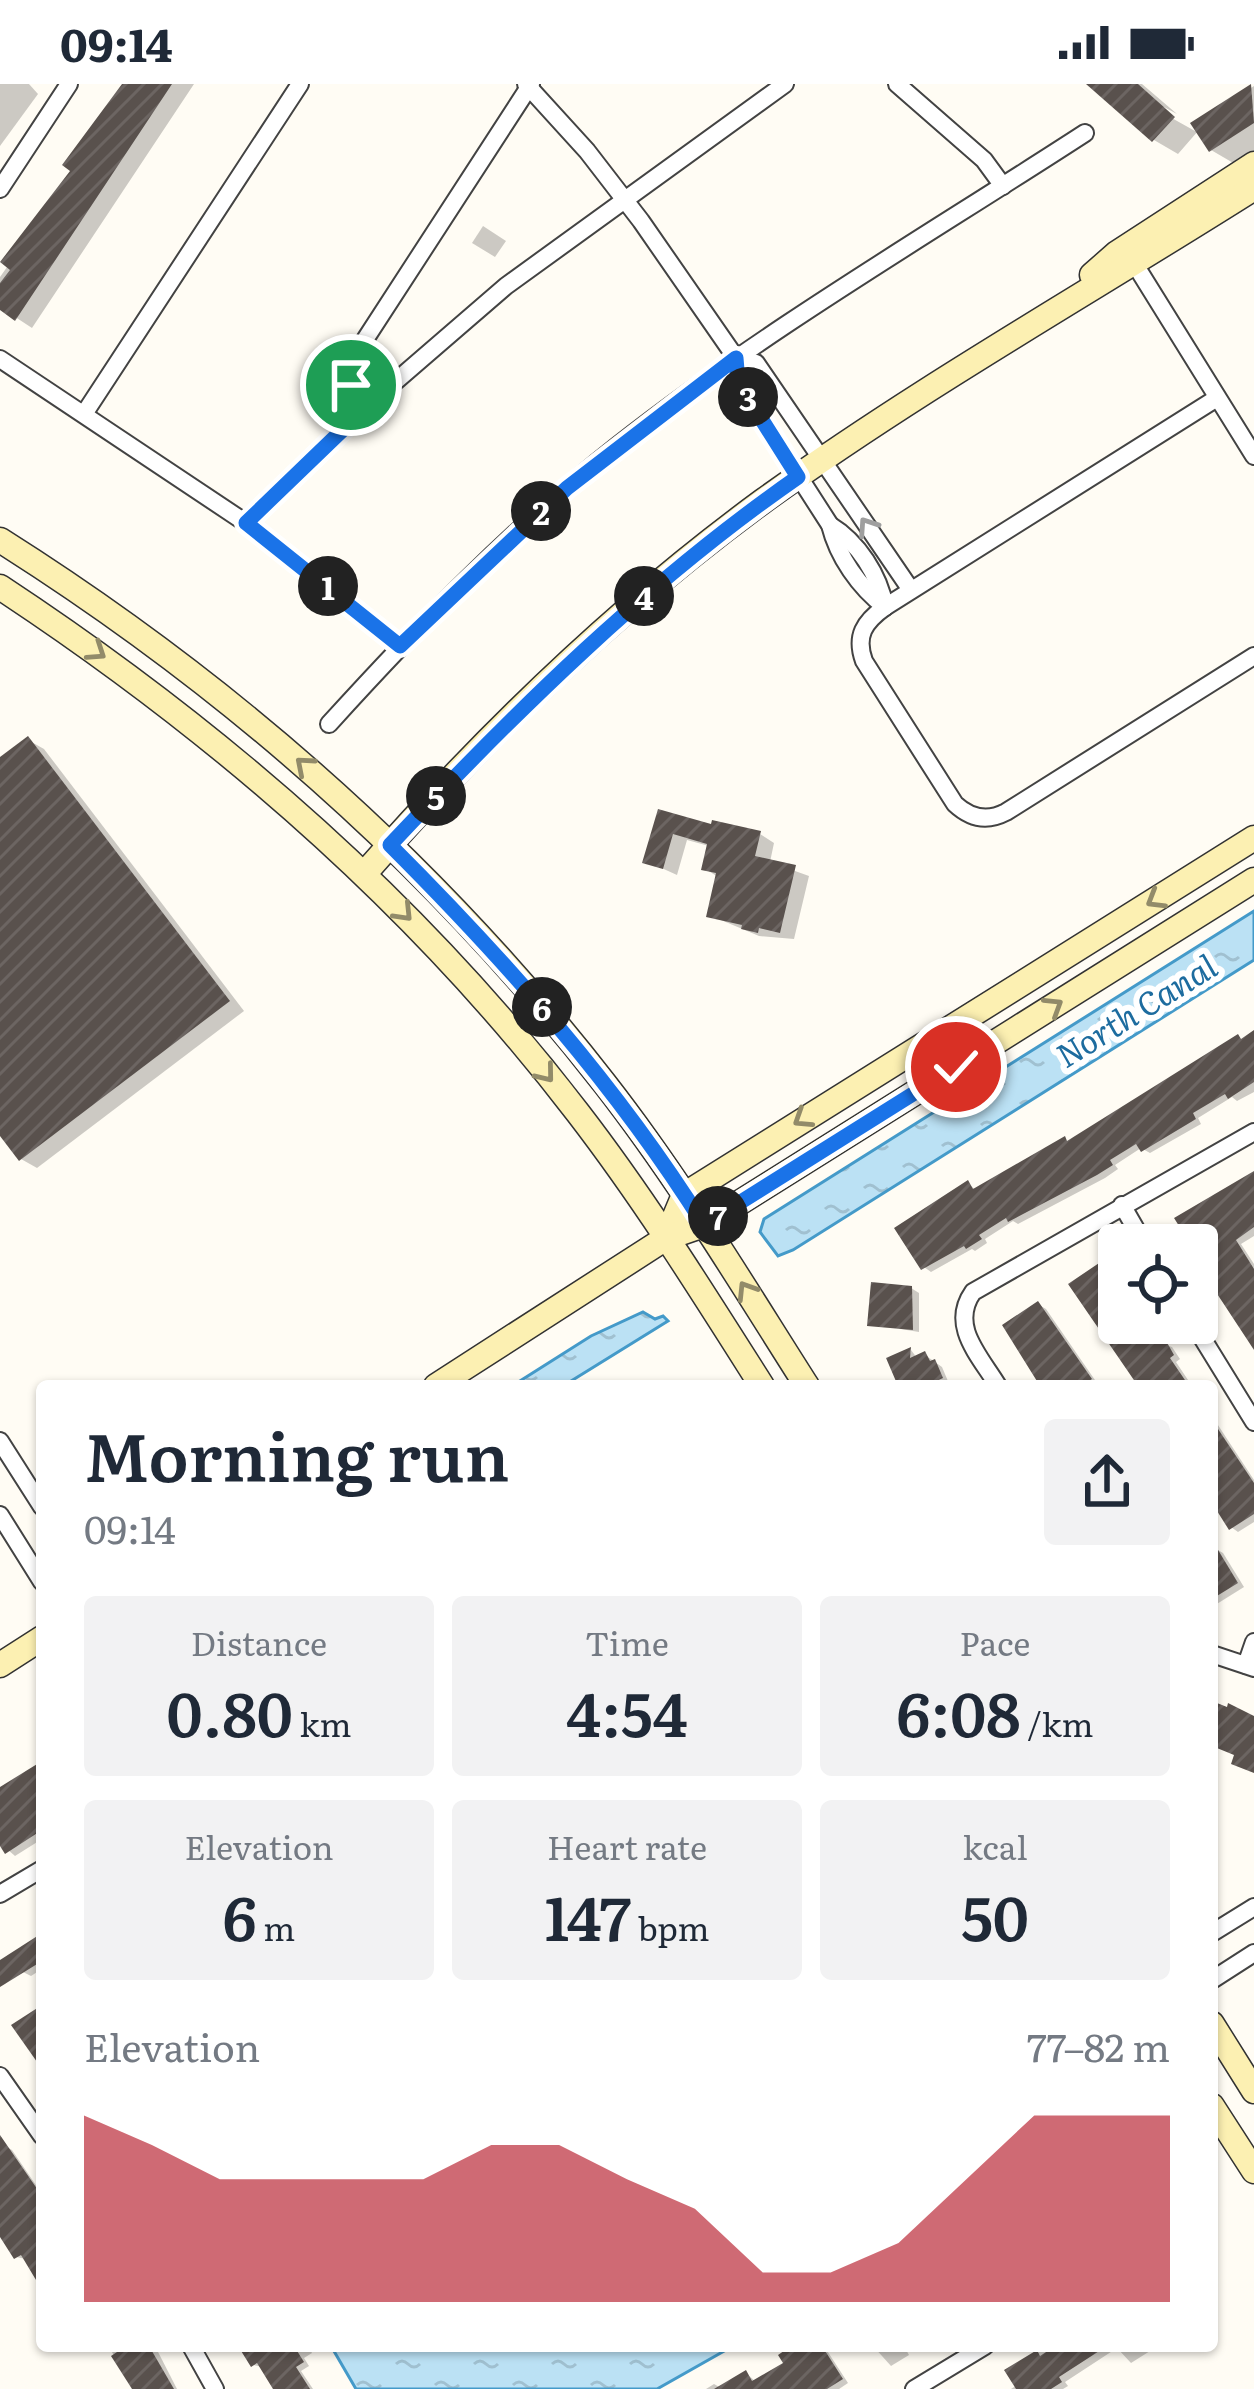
<!DOCTYPE html>
<html lang="en">
<head>
<meta charset="utf-8">
<style>
	:root { --surface:#fff; --page:#f2f2f3; --text:#1f2937; --muted:#747a83; --accent:#bc2c3a }
	body { margin:0; font-family:Literata,serif; background:var(--page); color:var(--text); height:100vh; display:flex; flex-direction:column; font-size:45px; white-space:nowrap }
	* { box-sizing:border-box; margin:0 }
	p { font-size:39px; color:var(--muted) }
	.icon { flex:none; width:66px; height:66px; fill:none; stroke:currentColor; stroke-width:2; stroke-linecap:round; stroke-linejoin:round }
	.map { position:relative; flex:1; overflow:hidden }
	.panel { position:absolute; left:36px; top:1296px; width:1182px; height:972px; display:flex; flex-direction:column; background:var(--surface); border-radius:12px; box-shadow:0 3px 9px #0004 }
	.panel>* { flex:none }
	.fabs { position:absolute; left:1098px; top:1140px; display:grid; gap:24px }
	.fabs a { display:grid; place-items:center; width:120px; height:120px; border-radius:12px; background:var(--surface); box-shadow:0 3px 9px #0004; font-size:60px }
	.pin { position:absolute; display:grid; place-items:center; width:102px; height:102px; color:#fff; margin:-51px; border:6px solid #fff; border-radius:50%; box-shadow:0 3px 12px #0007 }
	.km { position:absolute; width:60px; height:60px; margin:-30px; border-radius:50%; background:#222; color:#fff; font-size:33px; line-height:60px; text-align:center }
	.round { display:grid; place-items:center; flex:none; width:126px; height:126px; border-radius:12px; background:var(--page) }
	.headline { display:flex; align-items:center; justify-content:space-between; height:204px; padding:0 48px }
	h1 { font-size:66px; font-weight:600; line-height:90px }
	.stats { display:grid; grid-template-columns:repeat(3,1fr); gap:18px; height:204px; padding:12px 48px }
	.stats div { display:grid; align-content:center; border-radius:12px; background:var(--page); text-align:center }
	.stats b { font-size:60px; font-weight:600 }
	.stats small { font-size:33px; font-weight:400 }
	.stats p { font-size:33px }
	.chart { height:336px; padding:24px 48px }
	.chart p { display:flex; justify-content:space-between }
	.chart svg { width:100%; height:216px; margin-top:12px; fill:var(--accent); opacity:.7 }
	.status { display:flex; justify-content:space-between; align-items:center; height:84px; padding:0 60px; background:var(--surface); direction:ltr }
	.status svg { height:33px; fill:currentColor }
	.map>svg:first-child { display:block }
</style>
</head>
<body>
<div class="status"><b>09:14</b><svg viewBox="0 0 49 12"><path d="M0 12V9h3v3zM5 12V6h3v6zM10 12V3h3v9zM15 12V0h3v12zM26 1h20v11H26zM47 4h2v5h-2z"/></svg></div>
<div class="map">
<svg width="1254" height="2305" viewBox="0 0 1254 2305">
	<defs>
		<pattern id="water-ripples" width="26" height="14" patternUnits="userSpaceOnUse" patternTransform="scale(3)"><rect width="26" height="14" fill="#bbe1f4"/><path d="M2 4q2-2 4 0t4 0M15 11q2-2 4 0t4 0" fill="none" stroke="#a0c0d0"/></pattern>
		<pattern id="building-hatch" width="6" height="6" patternUnits="userSpaceOnUse" patternTransform="scale(3)"><rect width="6" height="6" fill="#59514d"/><path d="M-1 1l2-2M0 6l6-6M5 7l2-2" fill="none" stroke="#6c6562"/></pattern>
	</defs>
	<rect width="100%" height="100%" fill="#fffcf4"/>
	<g fill="url(#water-ripples)" stroke="#449ac9" stroke-width="3">
		<polygon points="1254,827 1254,876 793,1166 778,1172 760,1148 764,1135"/>
		<polygon points="643,1228 655,1235 663,1232 668,1237 563,1302 512,1302 591,1252"/>
		<polygon points="331,2262 733,2262 657,2305 356,2305"/>
	</g>
	<g fill="#0003">
		<polygon points="0,0 29,0 38,10 0,62"/>
		<polygon points="126,0 194,0 32,244 0,223 0,193 75,87"/>
		<polygon points="1090,0 1142,0 1177,30 1164,23 1161,28 1195,47 1194,40 1254,2 1254,68 1235,80 1211,66 1198,47 1178,70 1154,56"/>
		<polygon points="483,142 506,157 495,173 472,159"/>
		<polygon points="28,656 44,665 244,927 37,1084 21,1075 0,1047 0,677"/>
		<polygon points="660,729 713,744 760,750 774,759 770,778 809,792 794,855 759,852 709,831 718,793 704,784 709,762 687,756 677,791 646,777"/>
		<polygon points="1254,951 1254,1008 1237,1017 1232,1013 1198,1034 1201,1040 1150,1069 1141,1064 1115,1081 1118,1085 1105,1094 1018,1140 1013,1137 985,1155 987,1159 975,1167 972,1165 931,1188 924,1183 968,1100 976,1106 1070,1059 1238,953 1244,957"/>
		<polygon points="1254,1090 1254,1152 1241,1160 1254,1180 1254,1259 1194,1161"/>
		<polygon points="1109,1177 1119,1185 1119,1239 1148,1239 1163,1260 1172,1263 1180,1275 1176,1278 1192,1302 1141,1302 1073,1201"/>
		<polygon points="911,1204 919,1209 919,1248 870,1240"/>
		<polygon points="1039,1221 1046,1225 1097,1299 1095,1302 1042,1302"/>
		<polygon points="911,1266 917,1274 925,1271 942,1283 950,1302 901,1302"/>
		<polygon points="1212,1332 1254,1396 1254,1438 1238,1448 1231,1443 1212,1413"/>
		<polygon points="1216,1465 1223,1469 1244,1503 1212,1523 1212,1467"/>
		<polygon points="42,1680 42,1755 15,1772 0,1759 0,1707"/>
		<polygon points="42,1852 42,1885 31,1892 23,1888"/>
		<polygon points="5,2062 12,2066 42,2110 42,2206 26,2175 16,2173 0,2144 0,2065"/>
		<polygon points="108,2262 155,2262 177,2305 136,2305"/>
		<polygon points="254,2262 308,2262 312,2269 304,2274 309,2282 301,2287 313,2305 276,2305 263,2283 253,2281"/>
		<polygon points="804,2262 824,2262 848,2299 839,2305 706,2305 714,2300 721,2304 746,2289 756,2298 787,2280"/>
		<polygon points="873,2262 904,2262 909,2271 891,2282"/>
		<polygon points="1048,2262 1158,2262 1131,2279 1117,2264 1065,2298 1068,2302 1063,2305 1011,2305 1017,2301 1008,2287"/>
	</g>
	<g fill="url(#building-hatch)">
		<polygon points="122,0 172,0 15,237 0,226 0,199 10,186 0,178 70,87 62,81"/>
		<polygon points="1086,0 1138,0 1175,33 1152,58"/>
		<polygon points="1251,0 1254,39 1209,68 1190,39"/>
		<polygon points="28,652 230,917 19,1077 0,1052 0,673"/>
		<polygon points="658,725 711,740 712,736 761,747 755,772 796,781 780,849 759,844 758,849 741,845 742,841 706,833 716,789 701,786 707,760 673,750 663,785 642,779"/>
		<polygon points="1254,946 1254,998 1228,1015 1225,1010 1193,1029 1196,1035 1141,1068 1136,1060 1110,1076 1113,1081 1097,1091 1008,1138 1006,1134 979,1151 982,1155 966,1165 964,1162 921,1186 894,1144 968,1096 973,1105 1065,1052 1067,1057 1238,950 1241,955"/>
		<polygon points="1254,1087 1254,1143 1236,1156 1254,1185 1254,1266 1206,1193 1210,1191 1197,1170 1197,1161 1191,1161 1174,1134"/>
		<polygon points="1108,1173 1119,1190 1119,1239 1146,1239 1160,1259 1165,1255 1174,1271 1170,1274 1189,1302 1138,1302 1068,1200"/>
		<polygon points="871,1198 912,1202 913,1246 867,1242"/>
		<polygon points="1038,1217 1092,1295 1089,1297 1092,1302 1040,1302 1002,1241"/>
		<polygon points="911,1263 910,1274 925,1267 930,1277 935,1275 943,1294 925,1302 898,1302 886,1274"/>
		<polygon points="1212,1336 1254,1399 1254,1430 1229,1446 1212,1419"/>
		<polygon points="1212,1456 1238,1499 1212,1515"/>
		<polygon points="1212,1617 1227,1623 1228,1619 1254,1632 1254,1689 1231,1680 1234,1671 1212,1662"/>
		<polygon points="42,1677 42,1746 5,1770 0,1762 0,1703"/>
		<polygon points="42,1849 42,1877 0,1903 0,1876"/>
		<polygon points="42,1921 42,1985 11,1941"/>
		<polygon points="0,2051 42,2112 42,2206 21,2171 14,2175 0,2153"/>
		<polygon points="126,2262 149,2262 174,2305 132,2305 111,2272"/>
		<polygon points="238,2262 294,2262 304,2278 296,2283 310,2305 273,2305 257,2279 251,2283"/>
		<polygon points="791,2262 822,2262 843,2295 827,2305 714,2305 746,2286 752,2297 783,2279 778,2271"/>
		<polygon points="1055,2262 1107,2262 1059,2293 1062,2298 1051,2305 1016,2305 1004,2286 1037,2266 1040,2272"/>
	</g>
	<g fill="none" stroke-linecap="round" stroke-linejoin="round">
		<defs>
			<g id="street">
				<path d="M 526,0 L 587,67 L 641,137 L 736,274 L 738,298 L 830,441 C 838,473 859,503 885,523"/>
				<polyline points="897,0 984,76 1003,102"/>
				<polyline points="0,105 69,0"/>
				<polyline points="1131,174 1254,372"/>
				<polyline points="736,274 756,279 911,506"/>
				<polyline points="0,275 246,439 401,562"/>
				<path d="M 1217,314 L 885,523 C 864,538 855,552 864,577 L 955,720 C 970,734 987,738 1006,728 L 1254,572"/>
				<polyline points="84,330 300,0"/>
				<polyline points="357,332 351,292 357,268 531,0"/>
				<polyline points="246,439 374,316 506,202 785,0"/>
				<path d="M 830,441 C 858,458 879,491 885,523"/>
				<path d="M 329,640 C 418,542 512,445 617,362 C 765,246 928,151 1085,49"/>
				<polyline points="1122,1121 1145,1161"/>
				<polyline points="1193,1239 1254,1338"/>
				<path d="M 998,1302 C 980,1272 949,1242 973,1208 L 1254,1048"/>
				<polyline points="0,1357 42,1423"/>
				<polyline points="0,1431 42,1498"/>
				<polyline points="1212,1570 1254,1584"/>
				<polyline points="1246,1581 1254,1558"/>
				<polyline points="0,1810 42,1785"/>
				<polyline points="1212,1849 1254,1823"/>
				<polyline points="1212,1896 1254,1869"/>
				<polyline points="0,1992 42,2052"/>
				<polyline points="191,2262 215,2305"/>
				<polyline points="914,2305 985,2262"/>
			</g>
			<g id="secondary">
				<polyline points="1092,191 1117,169 1254,80"/>
				<path d="M 0,456 C 231,602 437,784 605,1000 C 679,1095 742,1200 807,1302"/>
				<path d="M 0,503 C 220,648 417,819 578,1029 C 645,1116 703,1209 762,1302"/>
				<path d="M 365,789 C 484,653 617,524 763,417 C 921,303 1090,208 1254,104"/>
				<polyline points="666,1154 684,1111 1254,754"/>
				<polyline points="436,1302 666,1154 704,1141 1254,796"/>
				<polyline points="0,1581 42,1554"/>
				<polyline points="1212,1940 1254,2007"/>
				<polyline points="1212,2022 1254,2087"/>
			</g>
		</defs>
		<use href="#street" stroke="#434343" stroke-width="20"/>
		<use href="#secondary" stroke="#323232" stroke-width="27"/>
		<use href="#street" stroke="#fff" stroke-width="16"/>
		<use href="#secondary" stroke="#fcf0b2" stroke-width="24"/>
	</g>
	<defs><path id="oneway-chevron" d="M-2-3.5L2.5 0L-2 3.5" fill="none" stroke-width="1.6" stroke-linecap="round" stroke-linejoin="round" transform="scale(3)"/></defs>
	<use stroke="#9f9f9f" href="#oneway-chevron" transform="translate(867 442) rotate(-124)"/>
	<g stroke="#928b69">
		<use href="#oneway-chevron" transform="translate(97 568) rotate(34)"/>
		<use href="#oneway-chevron" transform="translate(304 681) rotate(-139)"/>
		<use href="#oneway-chevron" transform="translate(1155 816) rotate(149)"/>
		<use href="#oneway-chevron" transform="translate(404 829) rotate(46)"/>
		<use href="#oneway-chevron" transform="translate(1054 922) rotate(-32)"/>
		<use href="#oneway-chevron" transform="translate(546 990) rotate(51)"/>
		<use href="#oneway-chevron" transform="translate(802 1035) rotate(147)"/>
		<use href="#oneway-chevron" transform="translate(746 1206) rotate(-122)"/>
	</g>
	<g fill="none" stroke-linecap="round" stroke-linejoin="round">
		<defs>
			<path id="route" d="M 351,301 L 357,332 L 246,439 L 400,562 L 567,404 L 736,274 L 738,298 L 798,393 C 647,498 516,627 390,761 C 507,878 616,1001 704,1141 L 956,983"/>
		</defs>
		<use href="#route" stroke="#fff" stroke-width="24"/>
		<use href="#route" stroke="#1a73e8" stroke-width="15"/>
	</g>
	<g text-anchor="middle" dominant-baseline="central" stroke-width="12" stroke-linejoin="round" paint-order="stroke">
		<g font-size="33" font-style="italic" fill="#1d6c9f" stroke="#fff">
			<text transform="translate(1135 925) rotate(-32)">North Canal</text>
		</g>
	</g>
</svg>
<div class="fabs">
<a><svg class="icon" aria-label="locate" viewBox="0 0 24 24"><circle cx="12" cy="12" r="6"/><path d="M12 2v4M12 18v4M2 12h4M18 12h4"/></svg></a>
</div>
<div class="pin" style="left:351px;top:301px;background:#1e9e55"><svg class="icon" aria-label="arrive" viewBox="0 0 24 24"><path d="M6 21V4h12l-3 4 3 4H6"/></svg></div>
<div class="pin" style="left:956px;top:983px;background:#d93025"><svg class="icon" aria-label="check" viewBox="0 0 24 24"><path d="M5 12l5 5 9-10"/></svg></div>
<b class="km" style="left:328px;top:502px">1</b>
<b class="km" style="left:541px;top:427px">2</b>
<b class="km" style="left:748px;top:313px">3</b>
<b class="km" style="left:644px;top:512px">4</b>
<b class="km" style="left:436px;top:712px">5</b>
<b class="km" style="left:542px;top:923px">6</b>
<b class="km" style="left:718px;top:1132px">7</b>
<section class="panel">
<div class="headline"><div><h1>Morning run</h1><p>09:14</p></div><a class="round"><svg class="icon" aria-label="share" viewBox="0 0 24 24"><path d="M12 15V3M7 8l5-5 5 5M5 13v7h14v-7"/></svg></a></div>
<div class="stats">
<div><p>Distance</p><b>0.80<small> km</small></b></div>
<div><p>Time</p><b>4:54</b></div>
<div><p>Pace</p><b>6:08<small> /km</small></b></div>
</div>
<div class="stats">
<div><p>Elevation</p><b>6<small> m</small></b></div>
<div><p>Heart rate</p><b>147<small> bpm</small></b></div>
<div><p>kcal</p><b>50</b></div>
</div>
<div class="chart"><p><span>Elevation</span>77–82 m</p>
<svg viewBox="0 0 160 44" preserveAspectRatio="none"><path d="M0 44V6L10 12L20 19L30 19L40 19L50 19L60 12L70 12L80 19L90 25L100 38L110 38L120 32L130 19L140 6L150 6L160 6V44z"/></svg>
</div>
</section>
</div>
</body>
</html>
